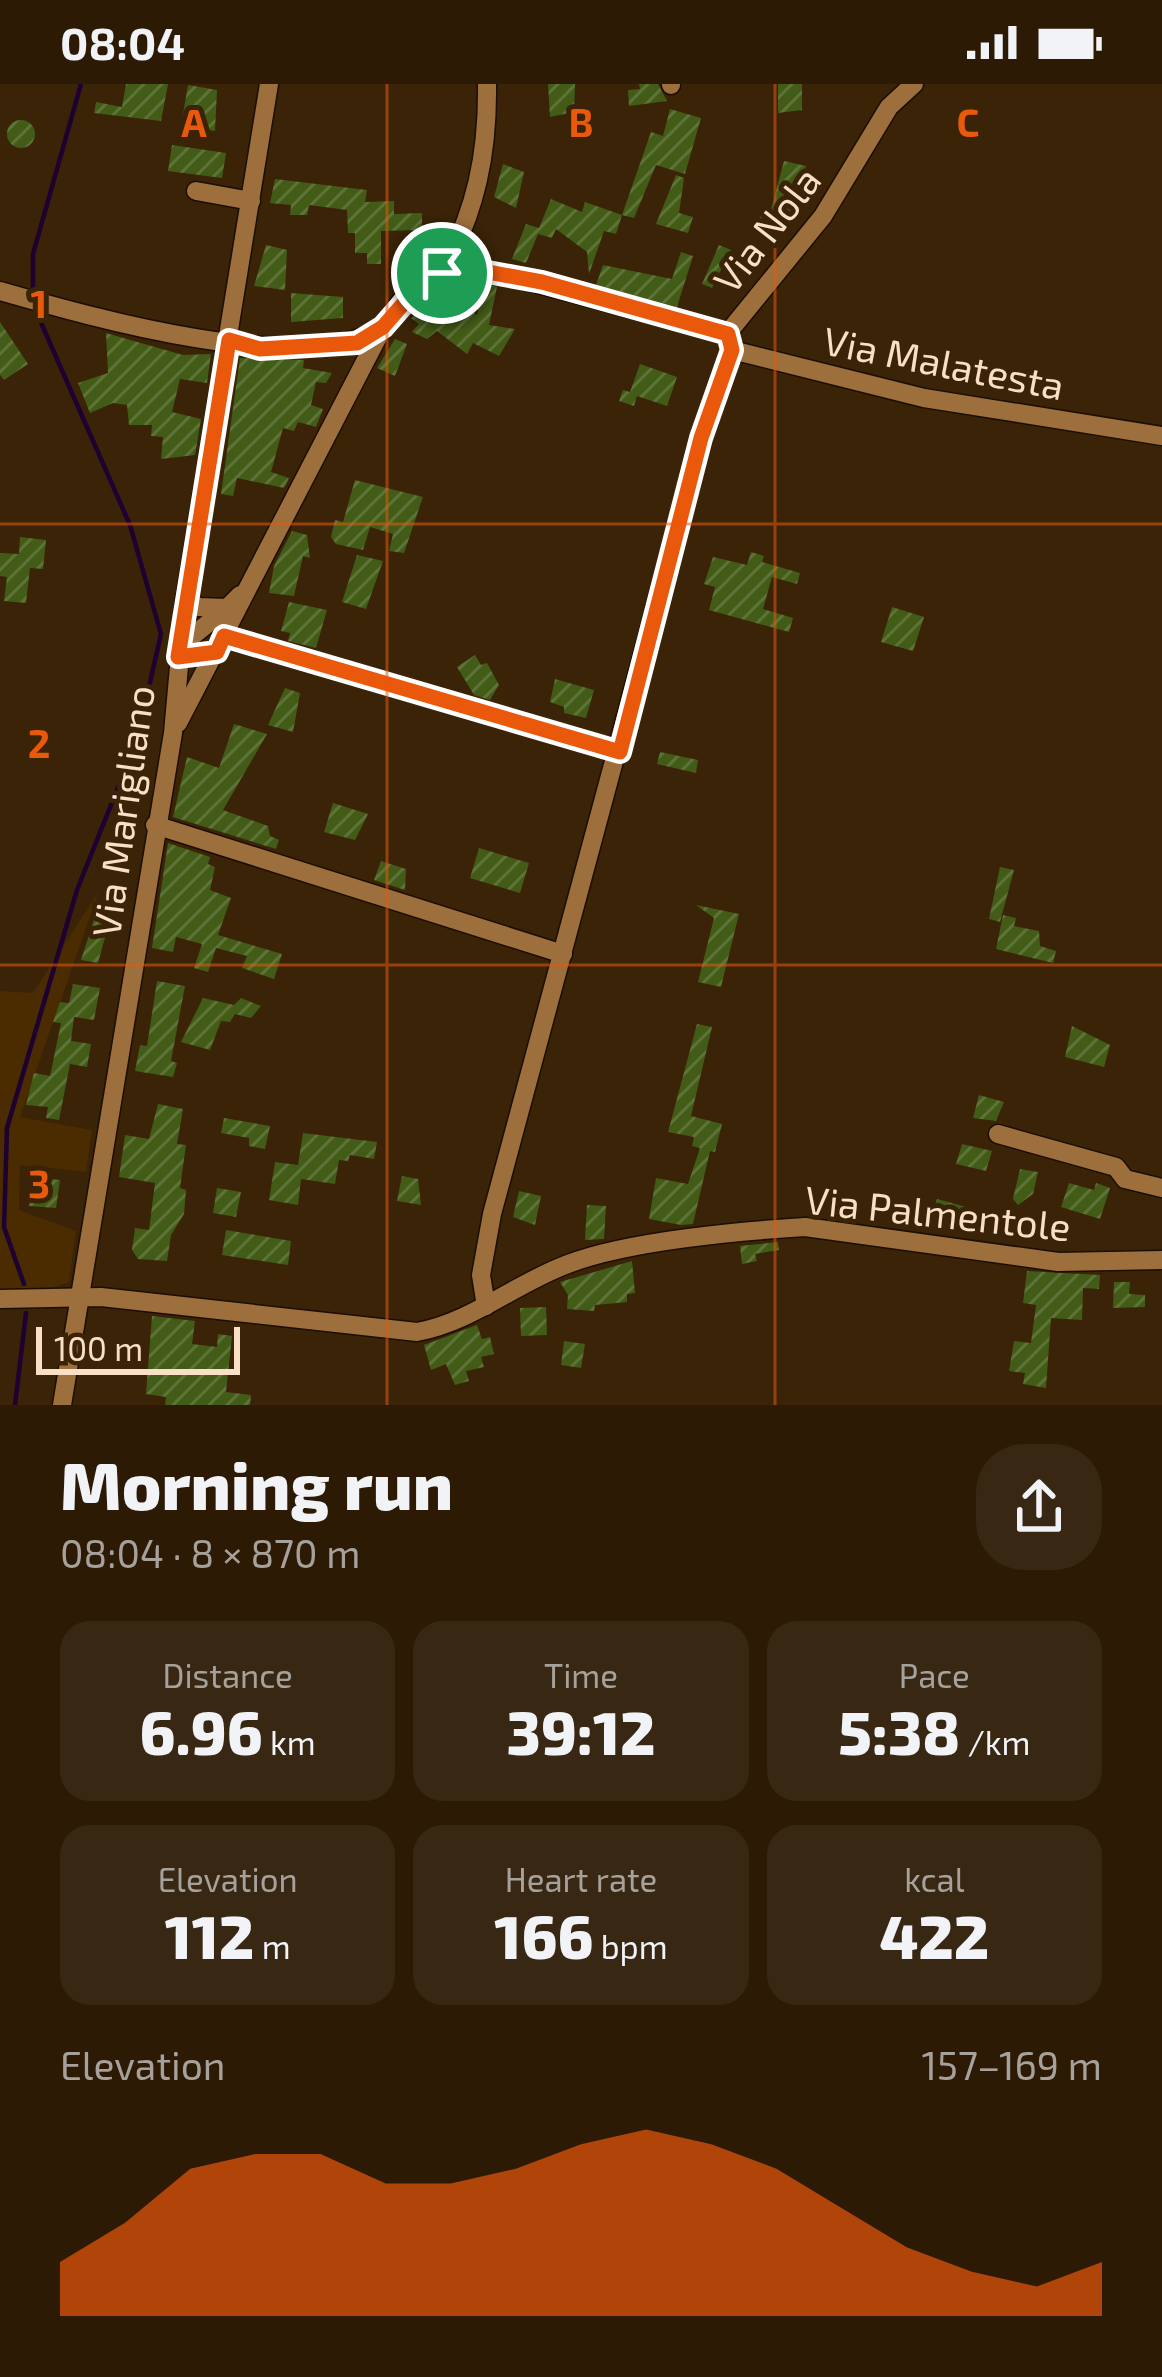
<!DOCTYPE html>
<html lang="en">
<head>
<meta charset="utf-8">
<style>
	:root { --surface:#2c1a05; --page:#382713; --text:#f1f3f6; --muted:#a6a19a; --accent:#ea580c }
	body { margin:0; font-family:"Exo 2",sans-serif; background:var(--page); color:var(--text); height:100vh; display:flex; flex-direction:column; font-size:45px; white-space:nowrap }
	* { box-sizing:border-box; margin:0 }
	p { font-size:39px; color:var(--muted) }
	.icon { flex:none; width:66px; height:66px; fill:none; stroke:currentColor; stroke-width:2; stroke-linecap:round; stroke-linejoin:round }
	.map { position:relative; height:1321px; overflow:hidden }
	.drawer { display:flex; flex-direction:column; background:var(--surface); flex:1 }
	.drawer>* { flex:none }
	.scale { position:absolute; left:36px; bottom:30px; width:204px; box-sizing:border-box; padding-left:12px; border:6px solid #f8dfc5; border-top:0; font-size:33px; line-height:42px; white-space:nowrap; color:#f8dfc5; -webkit-text-stroke:9px #3a2307; paint-order:stroke }
	.pin { position:absolute; display:grid; place-items:center; width:102px; height:102px; color:#fff; margin:-51px; border:6px solid #fff; border-radius:50%; box-shadow:0 3px 12px #0007 }
	.round { display:grid; place-items:center; flex:none; width:126px; height:126px; border-radius:48px; background:var(--page) }
	.head { display:flex; align-items:center; justify-content:space-between; height:204px; padding:0 60px }
	h1 { font-size:66px; font-weight:800; line-height:90px }
	.figures { display:grid; grid-template-columns:repeat(3,1fr); gap:18px; height:204px; padding:12px 60px }
	.figures div { display:grid; align-content:center; border-radius:30px; background:var(--page); text-align:center }
	.figures b { font-size:60px; font-weight:800 }
	.figures small { font-size:33px; font-weight:400 }
	.figures p { font-size:33px }
	.chart { height:336px; padding:24px 60px }
	.chart p { display:flex; justify-content:space-between }
	.chart svg { width:100%; height:216px; margin-top:12px; fill:var(--accent); opacity:.7 }
	.status { display:flex; justify-content:space-between; align-items:center; height:84px; padding:0 60px; background:var(--surface); direction:ltr }
	.status svg { height:33px; fill:currentColor }
	.map>svg:first-child { display:block }
</style>
</head>
<body>
<div class="status"><b>08:04</b><svg viewBox="0 0 49 12"><path d="M0 12V9h3v3zM5 12V6h3v6zM10 12V3h3v9zM15 12V0h3v12zM26 1h20v11H26zM47 4h2v5h-2z"/></svg></div>
<div class="map">
<svg width="1162" height="1321" viewBox="0 0 1162 1321">
	<defs>
		<pattern id="building-hatch" width="6" height="6" patternUnits="userSpaceOnUse" patternTransform="scale(3)"><rect width="6" height="6" fill="#425c18"/><path d="M-1 1l2-2M0 6l6-6M5 7l2-2" fill="none" stroke="#5e7338"/></pattern>
	</defs>
	<rect width="100%" height="100%" fill="#3a2307"/>
	<polygon fill="#4b2b00" points="99,807 20,1033 92,1046 86,1088 20,1081 19,1126 76,1147 69,1198 44,1207 0,1209 0,907 33,909"/>
	<g fill="none" stroke-linecap="round" stroke-linejoin="round">
		<g stroke="#1e0031" stroke-width="4.5">
			<polyline points="33,207 33,170 81,0"/>
			<polyline points="24,1200 4,1143 7,1044 77,806 137,656 161,550 130,441 35,225"/>
			<polyline points="15,1321 26,1229"/>
		</g>
	</g>
	<g fill="url(#building-hatch)">
		<polygon points="126,0 168,0 161,37 94,29 96,18 122,23"/>
		<polygon points="548,0 575,0 574,28 550,33"/>
		<polygon points="639,0 658,0 667,17 629,22 628,6 640,5"/>
		<polygon points="778,0 802,0 802,26 778,29"/>
		<polygon points="188,1 217,6 215,47 181,42"/>
		<polygon points="670,25 701,34 685,90 656,81 634,134 622,131 616,150 604,147 589,190 587,168 556,145 552,154 538,150 526,179 512,175 526,140 539,144 551,115 582,128 585,118 622,131 651,48 663,52"/>
		<circle cx="21" cy="50" r="14"/>
		<polygon points="172,61 226,69 222,94 168,87"/>
		<polygon points="784,77 806,82 790,143 778,146 758,141 761,128 770,129"/>
		<polygon points="503,80 524,88 516,124 494,113"/>
		<polygon points="676,91 684,94 679,129 693,133 688,149 656,140"/>
		<polygon points="275,95 367,106 365,118 394,117 394,130 422,129 422,146 381,147 381,180 367,180 367,169 355,169 355,149 348,149 347,126 309,121 307,131 290,131 291,121 270,119"/>
		<polygon points="266,161 287,166 285,206 254,202"/>
		<polygon points="719,161 731,166 712,204 702,200"/>
		<polygon points="681,168 693,172 677,223 596,201 603,181 672,195"/>
		<polygon points="484,199 497,203 489,241 515,245 499,272 473,259 467,270 437,247 427,255 412,248 419,240 411,234 442,209 477,231"/>
		<polygon points="291,209 343,213 343,234 291,238"/>
		<polygon points="0,238 28,280 4,296 0,291"/>
		<polygon points="106,249 183,271 211,270 207,299 180,295 172,328 201,335 195,371 161,375 163,353 151,352 152,341 129,341 127,321 113,319 90,329 78,299 108,289"/>
		<polygon points="395,255 407,260 395,292 377,284"/>
		<polygon points="240,274 304,276 303,284 332,289 326,299 316,298 311,321 323,325 316,343 298,338 294,347 283,344 271,388 289,394 284,404 237,394 233,412 221,410"/>
		<polygon points="640,280 677,293 667,322 637,312 634,322 619,317 623,306 630,308"/>
		<polygon points="355,396 423,413 404,469 389,467 393,450 370,443 363,466 336,460 331,453 335,436 343,438"/>
		<polygon points="292,447 307,451 310,474 303,472 294,512 269,509 274,482"/>
		<polygon points="20,453 46,456 43,485 30,484 26,519 4,517 7,493 0,492 0,469 19,470"/>
		<polygon points="751,468 764,472 762,478 800,489 797,500 772,493 763,525 793,534 789,548 709,526 715,503 704,500 713,473 747,481"/>
		<polygon points="357,471 383,477 366,525 342,518"/>
		<polygon points="289,518 327,526 316,564 288,557 290,549 281,547"/>
		<polygon points="892,523 924,533 913,567 881,558"/>
		<polygon points="475,571 481,581 487,579 499,601 490,616 474,611 457,583"/>
		<polygon points="555,595 594,606 586,634 564,629 564,623 550,618"/>
		<polygon points="285,604 300,609 293,648 268,641"/>
		<polygon points="234,640 267,650 223,726 268,742 270,752 279,756 276,765 173,733 187,673 219,684"/>
		<polygon points="660,668 698,676 696,689 657,680"/>
		<polygon points="333,719 368,730 355,756 324,748"/>
		<polygon points="168,759 210,773 208,780 215,783 210,806 231,814 218,851 282,870 274,895 242,884 247,872 216,864 208,888 194,884 202,860 176,853 173,868 152,864"/>
		<polygon points="479,764 529,779 520,809 470,794"/>
		<polygon points="381,777 406,785 405,806 374,796"/>
		<polygon points="1000,783 1014,786 1000,838 989,835"/>
		<polygon points="99,820 113,824 98,879 81,876"/>
		<polygon points="696,821 739,830 721,903 698,898 714,834"/>
		<polygon points="1003,831 1016,834 1014,842 1039,847 1040,862 1056,867 1053,879 996,865"/>
		<polygon points="157,897 185,902 171,977 177,979 173,993 135,987 140,961 147,962"/>
		<polygon points="73,900 100,904 94,936 74,933 71,957 91,960 87,983 70,980 59,1036 46,1034 48,1023 26,1021 34,989 50,992 61,939 53,938 60,918 69,919"/>
		<polygon points="203,914 234,921 241,914 261,922 251,934 235,930 230,938 221,937 210,966 181,958"/>
		<polygon points="697,940 712,943 691,1032 722,1040 715,1068 710,1067 693,1140 681,1141 649,1135 656,1094 688,1100 700,1064 692,1062 694,1053 668,1048"/>
		<polygon points="1072,942 1110,961 1104,983 1065,973"/>
		<polygon points="979,1011 1004,1018 996,1037 973,1034"/>
		<polygon points="158,1020 183,1025 177,1060 186,1061 180,1104 186,1106 184,1130 171,1151 167,1177 138,1175 132,1166 135,1144 149,1146 155,1099 119,1093 125,1051 149,1055"/>
		<polygon points="224,1034 270,1042 265,1065 249,1062 249,1054 221,1049"/>
		<polygon points="303,1049 377,1058 374,1075 350,1071 348,1077 339,1076 335,1100 301,1095 298,1121 269,1116 275,1078 298,1081"/>
		<polygon points="962,1060 992,1067 986,1087 956,1080"/>
		<polygon points="1020,1085 1038,1088 1033,1110 1018,1121 1013,1115"/>
		<polygon points="402,1092 418,1095 421,1121 397,1117"/>
		<polygon points="33,1093 60,1096 56,1124 29,1122"/>
		<polygon points="1069,1099 1094,1106 1096,1099 1110,1104 1100,1135 1061,1123"/>
		<polygon points="217,1104 241,1108 236,1133 213,1129"/>
		<polygon points="519,1107 541,1112 535,1141 513,1133"/>
		<polygon points="937,1115 988,1129 982,1152 928,1141"/>
		<polygon points="587,1121 606,1122 604,1155 585,1156"/>
		<polygon points="226,1146 291,1157 288,1181 222,1171"/>
		<polygon points="778,1158 779,1166 755,1170 757,1177 742,1180 740,1162"/>
		<polygon points="632,1177 635,1209 627,1210 627,1218 595,1221 594,1227 567,1225 568,1211 560,1198"/>
		<polygon points="1027,1187 1100,1191 1099,1205 1083,1204 1082,1236 1051,1234 1046,1304 1023,1300 1025,1289 1009,1287 1014,1257 1031,1259 1036,1221 1023,1219"/>
		<polygon points="1114,1198 1130,1198 1129,1210 1145,1211 1145,1223 1113,1224"/>
		<polygon points="546,1223 547,1251 521,1252 520,1224"/>
		<polygon points="152,1232 195,1237 192,1260 217,1263 218,1250 232,1252 226,1308 251,1311 250,1321 165,1321 166,1313 146,1310"/>
		<polygon points="477,1241 482,1255 490,1253 494,1270 481,1273 484,1283 466,1287 469,1297 455,1301 446,1280 431,1286 424,1261"/>
		<polygon points="564,1257 585,1260 581,1284 561,1281"/>
	</g>
	<g fill="none" stroke-linecap="round" stroke-linejoin="round">
		<defs>
			<g id="minor">
				<polyline points="671,0 671,1"/>
				<polyline points="196,107 251,117"/>
				<path d="M 442,189 C 476,127 488,70 487,0"/>
				<path d="M 0,207 C 91,233 298,293 380,245"/>
				<polyline points="729,255 732,266 924,314 1162,352"/>
				<polyline points="185,516 199,523 227,524 240,511"/>
				<polyline points="224,552 620,668"/>
				<polyline points="180,562 227,524"/>
				<polyline points="178,639 383,243 401,217 424,196 482,185 727,250 823,132 889,23 914,0"/>
				<polyline points="155,741 563,870"/>
				<polyline points="998,1050 1116,1083 1125,1095 1162,1104"/>
				<path d="M 0,1215 L 101,1213 L 417,1248 C 472,1238 516,1199 568,1180 C 628,1157 740,1147 805,1143 L 1058,1178 L 1162,1176"/>
				<polyline points="486,1222 481,1191 492,1130 701,354 732,266"/>
				<polyline points="62,1321 173,649 185,516 269,0"/>
			</g>
		</defs>
		<use href="#minor" stroke="#1c0e02" stroke-width="21"/>
		<use href="#minor" stroke="#9c6f3c" stroke-width="18"/>
	</g>
	<g fill="none" stroke-linecap="round" stroke-linejoin="round">
		<defs>
			<polygon id="route" points="466,184 542,198 728,250 732,266 701,354 620,668 224,552 217,568 178,573 229,256 260,265 357,259 383,243 424,196"/>
		</defs>
		<use href="#route" stroke="#fff" stroke-width="24"/>
		<use href="#route" stroke="#ea580c" stroke-width="15"/>
	</g>
	<path fill="none" stroke="#e8590c" stroke-width="3" stroke-opacity="0.55" d="M 387,0 L 387,1321M 775,0 L 775,1321M 0,440 L 1162,440M 0,881 L 1162,881"/>
	<g text-anchor="middle" dominant-baseline="central" stroke-width="10" stroke-linejoin="round" paint-order="stroke">
		<g font-size="39" fill="#f8dfc5" stroke="#3a2307">
			<text transform="translate(766 145) rotate(-52)">Via Nola</text>
			<text transform="translate(944 278) rotate(11)">Via Malatesta</text>
			<text transform="translate(122 727) rotate(-82)">Via Marigliano</text>
			<text transform="translate(938 1128) rotate(6)">Via Palmentole</text>
		</g>
	</g>
	<g font-size="39" text-anchor="middle" font-weight="bold" fill="#e8590c" stroke="#3a2307" stroke-width="10" stroke-linejoin="round" paint-order="stroke">
		<text x="194" y="53">A</text>
		<text x="581" y="53">B</text>
		<text x="968" y="53">C</text>
		<text x="39" y="234">1</text>
		<text x="39" y="674">2</text>
		<text x="39" y="1114">3</text>
	</g>
</svg>
<div class="scale">100 m</div>
<div class="pin" style="left:442px;top:189px;background:#1e9e55"><svg class="icon" aria-label="arrive" viewBox="0 0 24 24"><path d="M6 21V4h12l-3 4 3 4H6"/></svg></div>
</div>
<section class="drawer">
<div class="head"><div><h1>Morning run</h1><p>08:04 · 8 × 870 m</p></div><a class="round"><svg class="icon" aria-label="share" viewBox="0 0 24 24"><path d="M12 15V3M7 8l5-5 5 5M5 13v7h14v-7"/></svg></a></div>
<div class="figures">
<div><p>Distance</p><b>6.96<small> km</small></b></div>
<div><p>Time</p><b>39:12</b></div>
<div><p>Pace</p><b>5:38<small> /km</small></b></div>
</div>
<div class="figures">
<div><p>Elevation</p><b>112<small> m</small></b></div>
<div><p>Heart rate</p><b>166<small> bpm</small></b></div>
<div><p>kcal</p><b>422</b></div>
</div>
<div class="chart"><p><span>Elevation</span>157–169 m</p>
<svg viewBox="0 0 160 44" preserveAspectRatio="none"><path d="M0 44V33L10 25L20 14L30 11L40 11L50 17L60 17L70 14L80 9L90 6L100 9L110 14L120 22L130 30L140 35L150 38L160 33V44z"/></svg>
</div>
</section>
</body>
</html>
